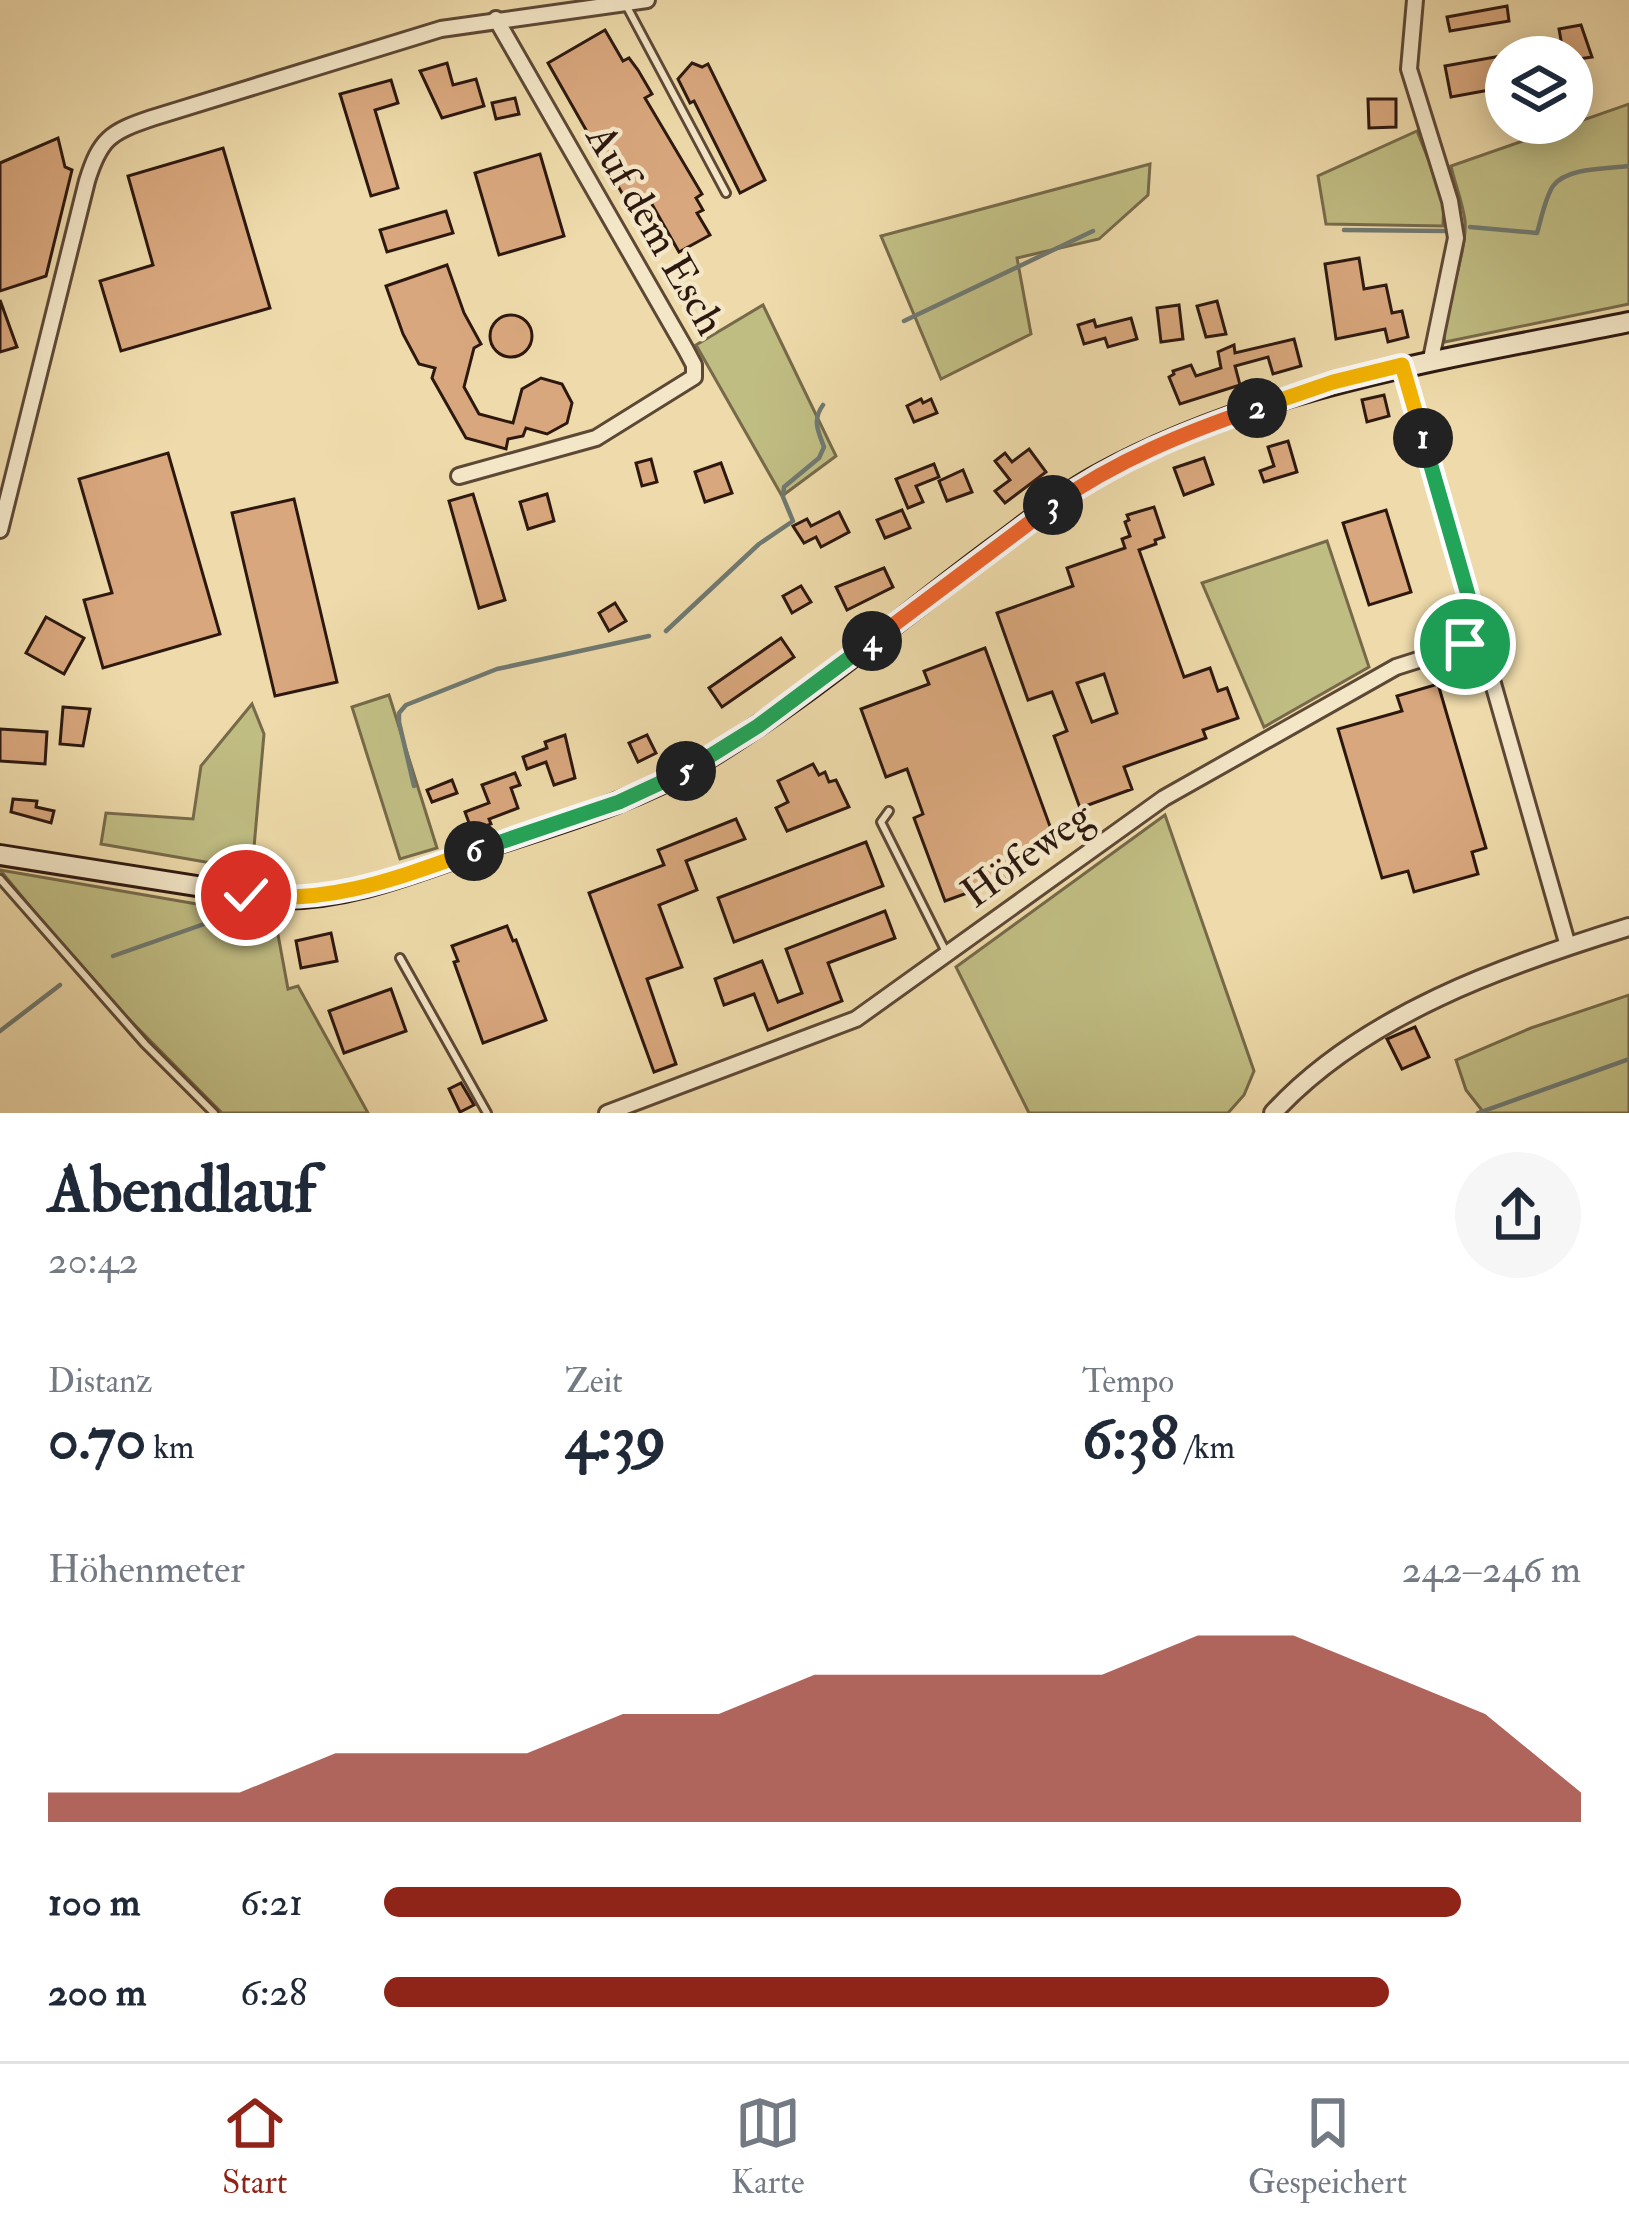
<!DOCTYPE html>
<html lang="de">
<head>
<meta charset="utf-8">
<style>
	:root { --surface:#fff; --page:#f6f6f7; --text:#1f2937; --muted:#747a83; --line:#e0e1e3; --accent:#8f2418 }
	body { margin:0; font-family:"IM FELL Double Pica",serif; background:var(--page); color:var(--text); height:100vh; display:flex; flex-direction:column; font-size:45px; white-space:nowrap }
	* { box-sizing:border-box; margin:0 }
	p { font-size:39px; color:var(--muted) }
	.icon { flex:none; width:66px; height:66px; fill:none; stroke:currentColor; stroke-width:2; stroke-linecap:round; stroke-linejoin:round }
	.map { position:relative; height:1113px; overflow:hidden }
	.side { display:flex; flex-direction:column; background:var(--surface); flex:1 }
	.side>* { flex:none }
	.tools { position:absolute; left:1485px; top:36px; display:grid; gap:24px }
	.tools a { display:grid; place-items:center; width:108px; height:108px; border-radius:50%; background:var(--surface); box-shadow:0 6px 30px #0003; font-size:60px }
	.pin { position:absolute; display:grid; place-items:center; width:102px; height:102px; color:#fff; margin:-51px; border:6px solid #fff; border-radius:50%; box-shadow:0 3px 12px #0007 }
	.km { position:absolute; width:60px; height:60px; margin:-30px; border-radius:50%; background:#222; color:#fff; font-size:33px; line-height:60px; text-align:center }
	.round { display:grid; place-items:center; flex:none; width:126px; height:126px; border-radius:63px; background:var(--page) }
	.head { display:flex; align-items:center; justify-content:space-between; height:204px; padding:0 48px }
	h1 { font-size:66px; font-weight:700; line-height:90px }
	.metrics { display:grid; grid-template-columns:repeat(3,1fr); gap:18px; height:204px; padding:12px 48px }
	.metrics div { display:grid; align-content:center }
	.metrics b { font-size:60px; font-weight:700 }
	.metrics small { font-size:33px; font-weight:400 }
	.metrics p { font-size:33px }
	.chart { height:336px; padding:24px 48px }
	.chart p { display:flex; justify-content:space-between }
	.chart svg { width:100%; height:216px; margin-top:12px; fill:var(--accent); opacity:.7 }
	ul { padding:0 48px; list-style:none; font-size:39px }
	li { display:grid; grid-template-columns:192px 144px 1fr; align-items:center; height:90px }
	li i { height:30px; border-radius:15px; background:var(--accent) }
	.tabs { display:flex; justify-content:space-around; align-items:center; height:168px; border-top:3px solid var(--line); background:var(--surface); font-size:33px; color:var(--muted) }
	.tabs a { display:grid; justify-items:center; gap:6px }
	.tabs .selected { color:var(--accent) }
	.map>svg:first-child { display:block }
</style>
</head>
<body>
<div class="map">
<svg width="1629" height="1113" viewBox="0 0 1629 1113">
	<rect width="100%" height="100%" fill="#eedaaa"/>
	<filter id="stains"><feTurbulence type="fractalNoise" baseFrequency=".00167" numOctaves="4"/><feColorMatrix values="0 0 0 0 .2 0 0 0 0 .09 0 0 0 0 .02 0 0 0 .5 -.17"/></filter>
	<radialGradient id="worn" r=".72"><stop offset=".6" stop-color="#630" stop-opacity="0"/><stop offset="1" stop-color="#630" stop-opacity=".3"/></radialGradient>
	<g fill="#c0bd83" stroke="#766a4a" stroke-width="3">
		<path d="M 1629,104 L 1629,304 L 1445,342 C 1439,324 1468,252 1465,221 C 1463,203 1455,184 1451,166 Z"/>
		<polygon points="1417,131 1444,199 1443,226 1326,224 1318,176"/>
		<polygon points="1150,164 1148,195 1099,239 1017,258 1031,334 941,379 881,236"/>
		<polygon points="763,305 836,456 782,496 696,345"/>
		<polygon points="1327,541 1369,667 1264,727 1202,583"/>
		<polygon points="389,695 437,848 400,859 352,707"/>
		<polygon points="252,704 264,734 252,870 101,844 106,813 193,819 201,766"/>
		<polygon points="1165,815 1254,1071 1244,1095 1228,1113 1029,1113 956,967"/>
		<polygon points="0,870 220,908 274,913 288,989 298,986 368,1113 222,1113 95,985"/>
		<polygon points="1629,995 1629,1113 1484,1113 1466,1090 1456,1060 1531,1028"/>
	</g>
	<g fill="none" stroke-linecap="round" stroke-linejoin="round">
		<g stroke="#6f7971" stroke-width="4.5">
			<path d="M 1470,227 L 1537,233 C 1541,220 1545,198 1553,186 C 1567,167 1608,169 1629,166"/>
			<polyline points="1344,230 1447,231"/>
			<polyline points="904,321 1093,231"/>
			<path d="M 666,631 L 759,544 L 793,521 L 783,497 L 784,487 L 819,458 L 824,447 C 818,431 812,420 823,405"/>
			<polyline points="414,786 399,722 399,713 406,705 497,669 649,636"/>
			<polyline points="113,956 207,923"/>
			<polyline points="0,1031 60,985"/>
			<polyline points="1478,1113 1629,1059"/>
		</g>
	</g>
	<g fill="#d9a77d" stroke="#2d1810" stroke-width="3" fill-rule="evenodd">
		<polygon points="1507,6 1509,21 1450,31 1447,17"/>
		<polygon points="1581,25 1592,57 1572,60 1572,57 1535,57 1535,51 1562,46 1559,29"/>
		<polygon points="605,30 623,61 629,58 638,70 652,94 645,98 702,194 696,198 703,210 697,213 710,235 679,252 649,199 631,209 548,63"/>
		<polygon points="1506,55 1506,87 1451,97 1445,66"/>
		<polygon points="447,63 453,85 476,79 484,106 442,118 420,71"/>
		<polygon points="692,63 702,67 708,64 765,180 740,193 694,101 690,103 678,79"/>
		<polygon points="391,80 398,103 375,110 398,188 371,196 340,94"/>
		<polygon points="515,98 519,114 496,119 492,103"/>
		<polygon points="1368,99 1396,99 1396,127 1369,128"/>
		<polygon points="58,138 65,167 72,170 46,276 0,291 0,163"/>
		<polygon points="223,148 270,308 121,351 100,281 153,265 128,176"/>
		<polygon points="540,154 564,236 499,255 475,173"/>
		<polygon points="446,211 453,233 387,252 380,230"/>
		<polygon points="1359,258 1364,289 1386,285 1392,313 1402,311 1408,337 1388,342 1385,329 1336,339 1325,264"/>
		<polygon points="447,265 464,313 481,344 474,348 464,387 479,414 513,423 522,389 541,378 562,384 572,403 567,423 547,434 526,428 523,436 508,439 506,449 466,438 432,378 435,368 419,364 403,334 386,286"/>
		<polygon points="0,300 17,347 0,352"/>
		<polygon points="1217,301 1226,334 1206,337 1197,306"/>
		<polygon points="1179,305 1183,339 1161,342 1157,308"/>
		<circle cx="511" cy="336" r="21"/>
		<polygon points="1131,318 1137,339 1108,347 1105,338 1084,344 1078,325 1094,320 1096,327"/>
		<polygon points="1294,339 1301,366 1273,374 1268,357 1235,366 1240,385 1180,404 1169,377 1174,374 1173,371 1191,365 1196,376 1221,368 1218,352 1234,345 1235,353"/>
		<polygon points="1384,395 1389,416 1367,422 1362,400"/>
		<polygon points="921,399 923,403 931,399 937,413 914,422 907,406"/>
		<polygon points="1288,441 1297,472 1264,482 1260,471 1274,466 1268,447"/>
		<polygon points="1029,449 1046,472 1005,503 995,491 1010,480 995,461 1005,453 1012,462"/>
		<polygon points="168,453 220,634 103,668 84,600 112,593 79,479"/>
		<polygon points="1204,458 1213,484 1184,495 1174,468"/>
		<polygon points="651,459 657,482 642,486 636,463"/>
		<polygon points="721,463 732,493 705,502 695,472"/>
		<polygon points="934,464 939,477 916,486 923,502 908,508 896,479"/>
		<polygon points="963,470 972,492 947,501 939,481"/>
		<polygon points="473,494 505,600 479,608 449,501"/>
		<polygon points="547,494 554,521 528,529 520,502"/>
		<polygon points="294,499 337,682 275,696 232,513"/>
		<path d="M 1154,507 L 1164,537 L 1155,540 L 1156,544 L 1139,550 L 1184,677 L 1210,668 L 1218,691 L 1227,688 L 1238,718 L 1203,730 L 1206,738 L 1124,767 L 1132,789 L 1080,808 L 1054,736 L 1067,731 L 1052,692 L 1028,700 L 997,613 L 1073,586 L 1067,568 L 1125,548 L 1122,539 L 1130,536 L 1125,522 L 1129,520 L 1127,515 ZM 1104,674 L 1117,713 L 1092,722 L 1077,683 Z"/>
		<polygon points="902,510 910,528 885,538 877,520"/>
		<polygon points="1386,510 1411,592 1369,605 1343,523"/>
		<polygon points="839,512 849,532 821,547 816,537 804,543 793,526 807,519 811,526"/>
		<polygon points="884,568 893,587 847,610 836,587"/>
		<polygon points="801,586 811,602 792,613 783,596"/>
		<polygon points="615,603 626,621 609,631 599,613"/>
		<polygon points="46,617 84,638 64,674 26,653"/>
		<polygon points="781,638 794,657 722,707 709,688"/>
		<polygon points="985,648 1055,840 1013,856 1020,874 945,901 914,818 923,814 907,769 886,777 861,709 929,684 924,671"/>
		<polygon points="1438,684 1486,848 1472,852 1478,874 1414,892 1408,871 1382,878 1338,729 1402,711 1397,696"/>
		<polygon points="63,707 90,709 83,746 60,744"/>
		<polygon points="0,729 47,732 45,764 0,761"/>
		<polygon points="565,735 575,778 554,785 546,762 527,769 523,757 547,748 545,742"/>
		<polygon points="647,735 656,753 638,762 629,743"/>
		<polygon points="813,764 819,775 825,772 829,782 836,780 849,807 787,831 776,808 788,802 778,781"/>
		<polygon points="515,773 520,785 511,788 518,808 489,819 491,824 472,831 465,812 489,803 482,785"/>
		<polygon points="452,780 457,793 432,802 427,790"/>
		<polygon points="13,799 37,801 36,807 54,811 51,823 11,812"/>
		<polygon points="736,819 745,839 686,861 697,890 659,905 682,967 647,979 676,1064 654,1072 589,893 664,865 658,850"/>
		<polygon points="866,842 883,886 734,942 718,898"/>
		<polygon points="885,911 895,938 828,963 842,1001 768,1030 754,994 724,1005 715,979 762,961 778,1002 802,993 786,949"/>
		<polygon points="507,926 513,941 516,940 546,1020 483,1043 454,962 458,961 452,946"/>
		<polygon points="331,933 337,961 301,968 296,941"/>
		<polygon points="391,989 406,1031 344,1053 329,1011"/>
		<polygon points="1415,1027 1429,1057 1402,1069 1387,1039"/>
		<polygon points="461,1083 474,1105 460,1112 449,1089"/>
	</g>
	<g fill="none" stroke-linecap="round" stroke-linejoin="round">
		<defs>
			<g id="service">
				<polyline points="626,5 726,193"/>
				<polyline points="889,811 881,822 945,950"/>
				<polyline points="0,879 145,1044 214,1113"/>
				<polyline points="400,958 487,1113"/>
			</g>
			<g id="minor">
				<polyline points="1415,0 1409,69 1450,201 1456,238 1431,359"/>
				<polyline points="1402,365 1568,946"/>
				<polyline points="459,476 596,438 694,377 694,365 686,350 496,19"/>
				<path d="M 0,530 L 87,181 C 100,139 110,132 152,118 L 441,29 L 647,0"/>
				<polyline points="607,1113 856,1019 1164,798 1396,667 1481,640"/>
			</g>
			<path id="tertiary" d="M 1273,1113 C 1363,1015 1505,965 1629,927"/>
			<path id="secondary" d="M 0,855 L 279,899 C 351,899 414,872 481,849 C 555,824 633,803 700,763 C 804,701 897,620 994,548 C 1028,523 1061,495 1098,475 C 1263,385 1448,359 1629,322"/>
		</defs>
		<use href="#service" stroke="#5d4836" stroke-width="12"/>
		<use href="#minor" stroke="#5d4836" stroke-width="20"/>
		<use href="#tertiary" stroke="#5d4836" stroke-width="22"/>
		<use href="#secondary" stroke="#2d1810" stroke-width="24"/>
		<use href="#service" stroke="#f4e7c8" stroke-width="6"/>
		<use href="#minor" stroke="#f4e7c8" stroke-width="14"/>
		<use href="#tertiary" stroke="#f4e7c8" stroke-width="16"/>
		<use href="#secondary" stroke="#f4e7c8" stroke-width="18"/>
	</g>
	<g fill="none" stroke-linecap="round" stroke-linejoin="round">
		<defs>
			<polyline id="split-1" points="1423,438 1481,640 1465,644"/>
			<polyline id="split-2" points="1257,408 1333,382 1402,365 1423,438"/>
			<path id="split-3" d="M 1053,505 C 1115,461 1186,432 1257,408"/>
			<polyline id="split-4" points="872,641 1053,505"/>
			<polyline id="split-5" points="686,771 758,726 872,641"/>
			<polyline id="split-6" points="474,851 619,802 686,771"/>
			<path id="split-7" d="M 246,895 C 330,905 397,878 474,851"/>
		</defs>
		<use href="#split-1" stroke="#fff" stroke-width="24"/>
		<use href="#split-2" stroke="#fff" stroke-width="24"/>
		<use href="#split-3" stroke="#fff" stroke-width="24"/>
		<use href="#split-4" stroke="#fff" stroke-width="24"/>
		<use href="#split-5" stroke="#fff" stroke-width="24"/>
		<use href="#split-6" stroke="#fff" stroke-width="24"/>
		<use href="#split-7" stroke="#fff" stroke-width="24"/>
		<use href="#split-1" stroke="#22a559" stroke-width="15"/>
		<use href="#split-2" stroke="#f5b400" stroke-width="15"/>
		<use href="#split-3" stroke="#f0652b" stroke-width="15"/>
		<use href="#split-4" stroke="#f0652b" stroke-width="15"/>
		<use href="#split-5" stroke="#22a559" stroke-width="15"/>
		<use href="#split-6" stroke="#22a559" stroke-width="15"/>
		<use href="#split-7" stroke="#f5b400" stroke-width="15"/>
	</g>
	<g text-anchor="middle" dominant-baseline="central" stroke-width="9" stroke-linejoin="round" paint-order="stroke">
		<g font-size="42" fill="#2d1810" stroke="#f4e7c8">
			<text transform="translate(655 230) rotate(60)">Auf dem Esch</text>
			<text transform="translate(1027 855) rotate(-36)">Höfeweg</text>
		</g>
	</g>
	<rect width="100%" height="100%" filter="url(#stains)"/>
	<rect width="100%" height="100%" fill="url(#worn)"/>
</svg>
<div class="tools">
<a><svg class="icon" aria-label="layers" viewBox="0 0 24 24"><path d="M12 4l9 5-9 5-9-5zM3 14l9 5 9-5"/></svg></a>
</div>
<div class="pin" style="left:1465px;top:644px;background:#1e9e55"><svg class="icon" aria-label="arrive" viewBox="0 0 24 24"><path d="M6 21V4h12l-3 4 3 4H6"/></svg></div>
<div class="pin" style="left:246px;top:895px;background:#d93025"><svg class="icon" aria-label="check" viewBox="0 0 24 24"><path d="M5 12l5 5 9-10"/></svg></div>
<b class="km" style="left:1423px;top:438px">1</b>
<b class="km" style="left:1257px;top:408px">2</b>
<b class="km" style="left:1053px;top:505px">3</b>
<b class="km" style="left:872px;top:641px">4</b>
<b class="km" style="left:686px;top:771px">5</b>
<b class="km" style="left:474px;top:851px">6</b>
</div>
<section class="side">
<div class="head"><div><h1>Abendlauf</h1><p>20:42</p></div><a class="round"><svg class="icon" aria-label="share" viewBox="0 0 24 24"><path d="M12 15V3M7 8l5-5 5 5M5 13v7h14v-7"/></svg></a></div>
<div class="metrics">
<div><p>Distanz</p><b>0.70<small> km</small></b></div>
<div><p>Zeit</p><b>4:39</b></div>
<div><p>Tempo</p><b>6:38<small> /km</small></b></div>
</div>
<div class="chart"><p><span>Höhenmeter</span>242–246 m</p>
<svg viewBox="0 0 160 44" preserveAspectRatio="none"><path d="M0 44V38L10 38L20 38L30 30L40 30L50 30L60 22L70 22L80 14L90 14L100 14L110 14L120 6L130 6L140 14L150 22L160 38V44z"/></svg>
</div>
<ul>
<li><b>100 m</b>6:21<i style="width:90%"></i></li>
<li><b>200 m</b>6:28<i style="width:84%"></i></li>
</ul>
</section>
<nav class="tabs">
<a class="selected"><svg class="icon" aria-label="home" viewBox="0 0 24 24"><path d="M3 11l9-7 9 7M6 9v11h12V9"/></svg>Start</a>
<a><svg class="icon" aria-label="map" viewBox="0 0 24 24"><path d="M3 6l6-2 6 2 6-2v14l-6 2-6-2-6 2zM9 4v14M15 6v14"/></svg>Karte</a>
<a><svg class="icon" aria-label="saved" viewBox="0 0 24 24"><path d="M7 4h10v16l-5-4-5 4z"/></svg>Gespeichert</a>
</nav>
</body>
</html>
